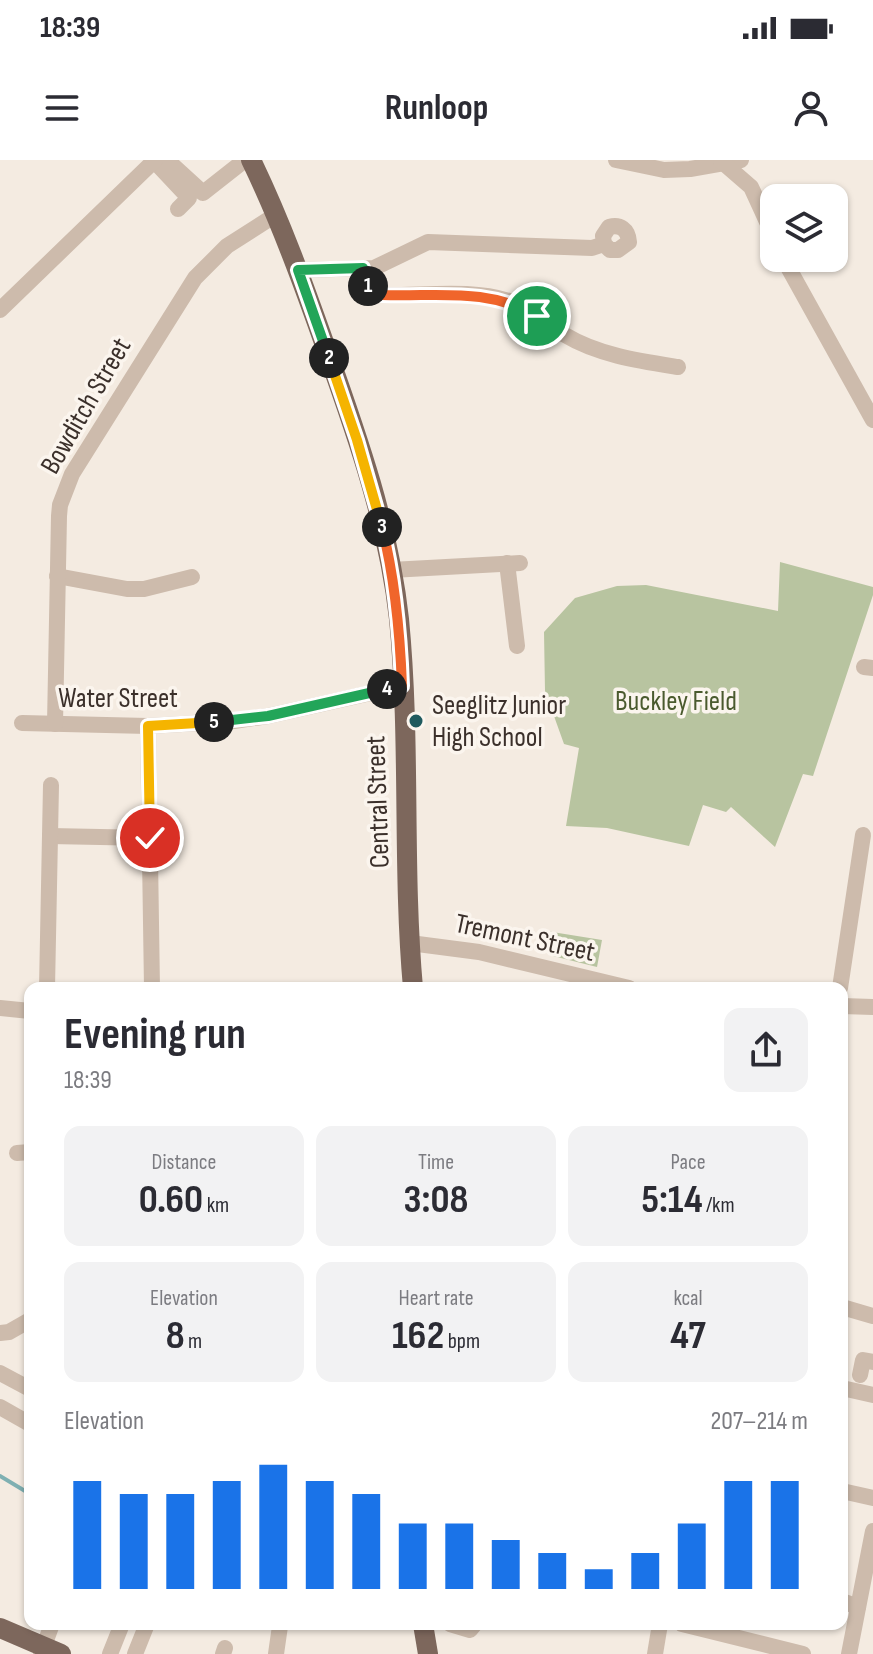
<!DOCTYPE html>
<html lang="en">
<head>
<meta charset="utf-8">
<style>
	:root { --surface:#fff; --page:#f2f2f3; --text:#2b2b33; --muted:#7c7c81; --accent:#1a73e8 }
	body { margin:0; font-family:"Sofia Sans Condensed",sans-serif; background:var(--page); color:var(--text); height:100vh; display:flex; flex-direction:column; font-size:30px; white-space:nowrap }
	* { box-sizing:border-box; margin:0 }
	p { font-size:26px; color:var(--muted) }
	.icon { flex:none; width:44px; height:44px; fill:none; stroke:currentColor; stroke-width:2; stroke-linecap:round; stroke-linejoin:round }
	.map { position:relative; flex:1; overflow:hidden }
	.sheet { position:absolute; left:24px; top:822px; width:824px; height:648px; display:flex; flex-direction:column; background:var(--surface); border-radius:16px; box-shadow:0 2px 6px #0004 }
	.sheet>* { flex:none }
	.tools { position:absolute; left:760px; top:24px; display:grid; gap:16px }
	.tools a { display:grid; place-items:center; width:88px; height:88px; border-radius:16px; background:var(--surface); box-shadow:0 2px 6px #0004; font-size:40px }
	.pin { position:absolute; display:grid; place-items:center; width:68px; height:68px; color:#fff; margin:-34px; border:4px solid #fff; border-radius:50%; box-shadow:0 2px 8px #0007 }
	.km { position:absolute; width:40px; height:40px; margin:-20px; border-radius:50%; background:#222; color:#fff; font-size:22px; line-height:40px; text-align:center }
	.round { display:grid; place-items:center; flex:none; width:84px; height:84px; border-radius:16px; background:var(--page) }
	.summary { display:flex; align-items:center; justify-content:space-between; height:136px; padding:0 40px }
	h1 { font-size:44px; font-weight:700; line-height:60px }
	.metrics { display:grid; grid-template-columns:repeat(3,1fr); gap:12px; height:136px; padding:8px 40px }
	.metrics div { display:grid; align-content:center; border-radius:16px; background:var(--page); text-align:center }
	.metrics b { font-size:40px; font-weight:700 }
	.metrics small { font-size:22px; font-weight:400 }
	.metrics p { font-size:22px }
	.chart { height:224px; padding:16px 40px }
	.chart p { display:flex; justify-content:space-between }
	.chart svg { width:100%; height:144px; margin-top:8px; stroke:var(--accent); stroke-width:6 }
	.status { display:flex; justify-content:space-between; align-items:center; height:56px; padding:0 40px; background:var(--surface); direction:ltr }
	.status svg { height:22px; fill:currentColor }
	header { display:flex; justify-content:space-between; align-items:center; height:104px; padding:0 40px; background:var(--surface); font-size:36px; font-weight:700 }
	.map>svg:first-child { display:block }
</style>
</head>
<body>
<div class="status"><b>18:39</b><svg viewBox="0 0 49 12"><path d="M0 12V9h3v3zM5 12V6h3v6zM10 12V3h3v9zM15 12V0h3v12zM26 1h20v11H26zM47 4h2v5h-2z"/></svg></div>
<header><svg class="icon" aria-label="menu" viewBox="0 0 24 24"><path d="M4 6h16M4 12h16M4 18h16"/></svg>Runloop<svg class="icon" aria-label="person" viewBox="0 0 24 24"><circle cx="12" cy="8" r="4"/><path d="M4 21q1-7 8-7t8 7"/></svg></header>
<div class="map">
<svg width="873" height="1494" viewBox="0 0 873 1494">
	<rect width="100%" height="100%" fill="#f4ebe1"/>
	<g fill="#b8c4a0">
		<polygon points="780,402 873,427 873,435 813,616 803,614 775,687 731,647 726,652 703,645 689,686 607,668 566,666 579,588 564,584 545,531 544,472 575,438 617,426 646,425 778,451"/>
		<polygon points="546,771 602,780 597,807 553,796"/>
	</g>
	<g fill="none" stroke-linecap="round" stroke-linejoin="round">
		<polyline stroke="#7fb0b2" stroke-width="4" points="0,1316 30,1334"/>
		<g stroke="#cdbbac" stroke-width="16">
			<polyline points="167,0 203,33 245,0"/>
			<polyline points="616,0 664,10 690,9 741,0"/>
			<polyline points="721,1 751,27 774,77"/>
			<polyline points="158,5 189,38 178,49"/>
			<polyline points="783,98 873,260"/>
			<path d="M 363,108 C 367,121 368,131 382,135 C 423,136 472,128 512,142 C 531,150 547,165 565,175 C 598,195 640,201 678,207"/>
			<path d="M 298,110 L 374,108 L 428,82 L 592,88 L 604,84 L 610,90 L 618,90 L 629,82 C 628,69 620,64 609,67 L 603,76 L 604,84"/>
			<polyline points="0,150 155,0"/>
			<polyline points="507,403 517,486"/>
			<polyline points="391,410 520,403"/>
			<polyline points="57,416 127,429 144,429 192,417"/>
			<polyline points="864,507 873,508"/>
			<polyline points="22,563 148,566 234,561 268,556 402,526"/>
			<polyline points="55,564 59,356 60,345 72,314 195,118 227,86 277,54"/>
			<polyline points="148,566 152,828"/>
			<polyline points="50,676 150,678"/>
			<polyline points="410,783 479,792 629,828"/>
			<polyline points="47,828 51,625"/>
			<polyline points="840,828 863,675"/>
			<polyline points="842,846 873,847"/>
			<polyline points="0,848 30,851"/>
			<polyline points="17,993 30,992"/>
			<polyline points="842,1147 873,1156"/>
			<polyline points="0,1173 9,1172 30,1160"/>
			<polyline points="0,1213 30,1229"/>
			<polyline points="860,1215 863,1200 873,1202"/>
			<polyline points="842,1228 873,1235"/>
			<polyline points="0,1247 30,1264"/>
			<polyline points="842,1331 873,1338"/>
			<polyline points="842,1441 858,1447"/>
			<polyline points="450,1464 470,1470 475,1464"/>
			<polyline points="682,1464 803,1494"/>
			<polyline points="41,1494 52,1464"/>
			<polyline points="110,1494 122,1464"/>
			<polyline points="135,1494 147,1464"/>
			<polyline points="223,1494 225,1488"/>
			<polyline points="276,1494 280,1466"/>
			<polyline points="655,1494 660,1464"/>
			<polyline points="849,1494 873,1371"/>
		</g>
		<g stroke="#7d675c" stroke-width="20">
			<path d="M 251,0 C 281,62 304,126 327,191 C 358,278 389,367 399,459 C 411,582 402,706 413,828"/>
			<polyline points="423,1464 428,1494"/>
			<polyline points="0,1468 61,1494"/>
		</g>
	</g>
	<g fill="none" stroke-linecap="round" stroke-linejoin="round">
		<defs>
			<path id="split-1" d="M 368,126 L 374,133 L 382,135 C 438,137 487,127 537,156"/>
			<polyline id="split-2" points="329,198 298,110 363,108 368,126"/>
			<polyline id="split-3" points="329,198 357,280 382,367"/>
			<path id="split-4" d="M 382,367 C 395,419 400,472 402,526 L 387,529"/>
			<polyline id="split-5" points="214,562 268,556 387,529"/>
			<polyline id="split-6" points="150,678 148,566 214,562"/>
		</defs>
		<use href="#split-1" stroke="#fff" stroke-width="16"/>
		<use href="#split-2" stroke="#fff" stroke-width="16"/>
		<use href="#split-3" stroke="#fff" stroke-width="16"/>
		<use href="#split-4" stroke="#fff" stroke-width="16"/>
		<use href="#split-5" stroke="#fff" stroke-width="16"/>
		<use href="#split-6" stroke="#fff" stroke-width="16"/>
		<use href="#split-1" stroke="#f0652b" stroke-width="10"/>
		<use href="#split-2" stroke="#22a559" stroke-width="10"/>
		<use href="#split-3" stroke="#f5b400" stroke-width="10"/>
		<use href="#split-4" stroke="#f0652b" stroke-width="10"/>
		<use href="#split-5" stroke="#22a559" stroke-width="10"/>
		<use href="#split-6" stroke="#f5b400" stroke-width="10"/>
	</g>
	<circle fill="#1f5a5e" stroke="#fbf5ee" stroke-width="3" cx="416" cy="561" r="8"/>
	<g text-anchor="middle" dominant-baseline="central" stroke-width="7" stroke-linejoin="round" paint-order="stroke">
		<g font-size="28" fill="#3b302b" stroke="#fbf5ee">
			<text transform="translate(86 246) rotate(-60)">Bowditch Street</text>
			<text x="118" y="538">Water Street</text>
			<text transform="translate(378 642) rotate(-92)">Central Street</text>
			<text transform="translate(525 778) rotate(12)">Tremont Street</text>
		</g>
		<g font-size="28" fill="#4a5a2e" stroke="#fbf5ee">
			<text x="676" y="541">Buckley Field</text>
		</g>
		<g font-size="28" fill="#3b302b" stroke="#fbf5ee" text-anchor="start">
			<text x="432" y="545">Seeglitz Junior<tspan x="432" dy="32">High School</tspan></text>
		</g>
	</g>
</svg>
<div class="tools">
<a><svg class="icon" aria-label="layers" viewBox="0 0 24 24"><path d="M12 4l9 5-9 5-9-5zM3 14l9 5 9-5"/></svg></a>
</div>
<div class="pin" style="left:537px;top:156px;background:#1e9e55"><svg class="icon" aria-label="arrive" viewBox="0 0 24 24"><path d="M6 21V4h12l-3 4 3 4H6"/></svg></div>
<div class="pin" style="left:150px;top:678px;background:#d93025"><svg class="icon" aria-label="check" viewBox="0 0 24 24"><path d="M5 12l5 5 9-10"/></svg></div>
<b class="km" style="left:368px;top:126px">1</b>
<b class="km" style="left:329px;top:198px">2</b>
<b class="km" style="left:382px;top:367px">3</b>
<b class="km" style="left:387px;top:529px">4</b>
<b class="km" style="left:214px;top:562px">5</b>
<section class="sheet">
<div class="summary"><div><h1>Evening run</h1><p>18:39</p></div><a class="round"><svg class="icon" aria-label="share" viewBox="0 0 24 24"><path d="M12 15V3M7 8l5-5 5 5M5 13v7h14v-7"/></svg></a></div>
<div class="metrics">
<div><p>Distance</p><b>0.60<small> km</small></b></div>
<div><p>Time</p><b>3:08</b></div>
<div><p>Pace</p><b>5:14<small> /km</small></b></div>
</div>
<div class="metrics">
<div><p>Elevation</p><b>8<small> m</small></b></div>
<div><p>Heart rate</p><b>162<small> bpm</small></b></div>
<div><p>kcal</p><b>47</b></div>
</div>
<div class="chart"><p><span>Elevation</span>207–214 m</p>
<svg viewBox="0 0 160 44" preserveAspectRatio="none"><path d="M5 44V11M15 44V15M25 44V15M35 44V11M45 44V6M55 44V11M65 44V15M75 44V24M85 44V24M95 44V29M105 44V33M115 44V38M125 44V33M135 44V24M145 44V11M155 44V11"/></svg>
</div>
</section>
</div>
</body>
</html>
